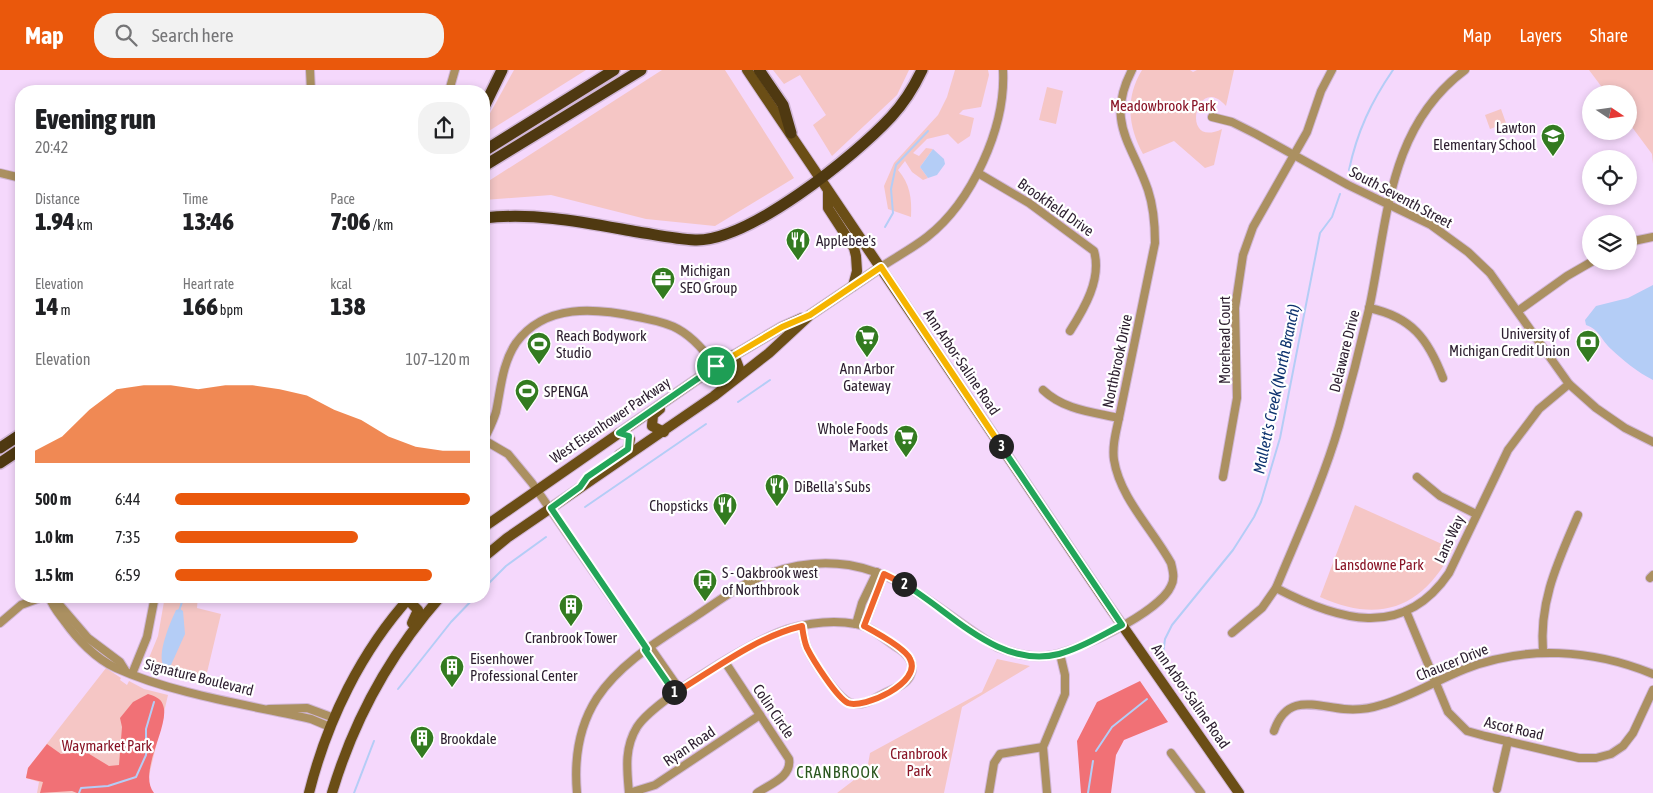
<!DOCTYPE html>
<html lang="en">
<head>
<meta charset="utf-8">
<style>
	:root { --surface:#fff; --page:#f2f2f2; --text:#202124; --muted:#757577; --accent:#ea580c }
	body { margin:0; font-family:"Asap Condensed",sans-serif; background:var(--page); color:var(--text); height:100vh; display:flex; flex-direction:column; font-size:19px; white-space:nowrap }
	* { box-sizing:border-box; margin:0 }
	p { font-size:16px; color:var(--muted) }
	.icon { flex:none; width:28px; height:28px; fill:none; stroke:currentColor; stroke-width:2; stroke-linecap:round; stroke-linejoin:round }
	.map { position:relative; flex:1; overflow:hidden }
	.drawer { position:absolute; left:15px; top:15px; width:475px; height:518px; display:flex; flex-direction:column; background:var(--surface); border-radius:20px; box-shadow:0 2px 8px #0003 }
	.drawer>* { flex:none }
	.needle { width:32px; rotate:103deg }
	.controls { position:absolute; left:1582px; top:15px; display:grid; gap:10px }
	.controls a { display:grid; place-items:center; width:55px; height:55px; border-radius:50%; background:var(--surface); box-shadow:0 2px 8px #0003; font-size:25px }
	.pin { position:absolute; display:grid; place-items:center; width:42px; height:42px; color:#fff; margin:-21px; border:2px solid #fff; border-radius:50%; box-shadow:0 1px 5px #0007 }
	.km { position:absolute; width:25px; height:25px; margin:-12px; border-radius:50%; background:#222; color:#fff; font-size:14px; line-height:25px; text-align:center }
	.round { display:grid; place-items:center; flex:none; width:52px; height:52px; border-radius:20px; background:var(--page) }
	.overview { display:flex; align-items:center; justify-content:space-between; height:85px; padding:0 20px }
	h1 { font-size:28px; font-weight:800; line-height:38px }
	.metrics { display:grid; grid-template-columns:repeat(3,1fr); gap:8px; height:85px; padding:5px 20px }
	.metrics div { display:grid; align-content:center }
	.metrics b { font-size:25px; font-weight:800 }
	.metrics small { font-size:14px; font-weight:400 }
	.metrics p { font-size:14px }
	.chart { height:140px; padding:10px 20px }
	.chart p { display:flex; justify-content:space-between }
	.chart svg { width:100%; height:90px; margin-top:5px; fill:var(--accent); opacity:.7 }
	ul { padding:0 20px; list-style:none; font-size:16px }
	li { display:grid; grid-template-columns:80px 60px 1fr; align-items:center; height:38px }
	li i { height:12px; border-radius:6px; background:var(--accent) }
	header { display:flex; align-items:center; gap:30px; box-sizing:border-box; height:70px; padding:0 25px; background:var(--accent); color:#fff }
	header strong { font-size:24px }
	nav { display:flex; gap:28px; margin-inline-start:auto; font-size:18px }
	.search { width:350px; height:45px; background:var(--page); display:flex; align-items:center; gap:12px; box-sizing:border-box; padding:0 18px; border-radius:20px; color:var(--muted); font-size:19px }
	.map>svg:first-child { display:block }
</style>
</head>
<body>
<header>
<strong>Map</strong>
<div class="search"><svg class="icon" aria-label="search" viewBox="0 0 24 24"><circle cx="10" cy="10" r="6"/><path d="M15 15l6 6"/></svg>Search here</div>
<nav><a>Map</a><a>Layers</a><a>Share</a></nav>
</header>
<div class="map">
<svg width="1653" height="723" viewBox="0 0 1653 723">
	<rect width="100%" height="100%" fill="#f5d8fc"/>
	<g fill="#f5c6c5">
		<polygon points="514,0 586,0 484,64 484,54"/>
		<polygon points="662,0 725,0 794,108 715,156 646,149 551,125 484,130 484,114"/>
		<polygon points="773,0 909,0 897,25 832,86 813,55 826,45 800,5 784,14"/>
		<path d="M 955,0 L 988,0 L 989,5 L 981,37 L 963,40 L 959,44 L 974,48 L 970,66 L 958,74 L 948,64 L 927,69 L 913,83 L 919,86 L 926,78 L 933,79 L 920,97 L 928,108 L 923,110 L 912,102 L 905,91 L 898,100 C 910,114 912,128 911,147 L 888,139 L 884,116 L 894,93 L 938,45 L 947,27 Z"/>
		<path d="M 1142,0 L 1190,0 L 1193,2 L 1197,0 L 1234,0 L 1226,36 C 1196,1 1179,80 1222,59 L 1214,95 L 1205,98 L 1174,71 L 1143,84 C 1128,56 1125,28 1142,0 Z"/>
		<polygon points="1589,0 1653,0 1653,94 1652,84 1629,53 1629,24 1607,24"/>
		<polygon points="1047,17 1063,21 1056,54 1039,50"/>
		<polygon points="1501,39 1506,53 1490,59 1485,45"/>
		<path d="M 1355,435 L 1453,479 C 1423,538 1380,554 1320,527 Z"/>
		<polygon points="165,526 198,526 197,538 221,544 204,615 144,600 158,566"/>
		<polygon points="997,589 1030,596 962,637 944,723 837,723 867,700 870,683 982,622"/>
		<polygon points="106,598 121,608 120,610 127,615 129,611 144,619 168,625 145,723 37,723 39,712 26,708 28,698"/>
	</g>
	<g fill="#f17176">
		<polygon points="1140,611 1168,652 1124,670 1116,685 1111,723 1081,723 1077,671 1097,632"/>
		<path d="M 148,624 C 154,626 161,628 163,635 C 171,655 137,702 154,723 L 77,723 L 72,721 L 40,723 L 43,712 L 26,708 L 28,698 L 47,674 L 61,684 L 86,682 L 109,696 L 119,695 L 122,657 L 120,648 L 133,632 Z"/>
	</g>
	<g fill="#b4cdf6">
		<polygon points="933,79 944,89 945,94 937,105 928,108 920,97"/>
		<path d="M 1653,215 L 1653,310 C 1637,302 1624,291 1611,279 C 1601,270 1600,260 1586,255 L 1585,250 L 1596,236 L 1628,228 Z"/>
		<path d="M 180,539 L 183,541 L 185,564 L 171,595 L 164,597 C 156,585 170,553 176,540 Z"/>
	</g>
	<g fill="none" stroke-linecap="round" stroke-linejoin="round">
		<g stroke="#b4cdf6" stroke-width="2">
			<path d="M 1349,100 C 1357,62 1371,32 1393,0"/>
			<polyline points="885,157 893,143 891,119 896,95 928,61"/>
			<polyline points="738,332 770,310"/>
			<polyline points="585,437 706,354"/>
			<polyline points="484,518 506,496 546,467"/>
			<polyline points="179,541 184,526"/>
			<polyline points="1163,584 1165,569 1172,555 1233,480 1254,447 1261,432 1280,368 1320,163 1332,147 1340,124"/>
			<polyline points="398,619 451,552 476,526"/>
			<polyline points="1096,681 1112,657 1147,629"/>
			<polyline points="79,723 81,718 108,716 136,707 146,685 146,659 154,632"/>
			<polyline points="354,723 374,671"/>
			<polyline points="1088,723 1093,691"/>
		</g>
		<defs>
			<g id="minor">
				<polyline points="310,0 311,21"/>
				<polyline points="449,21 455,0"/>
				<polyline points="1212,47 1232,52 1256,64 1348,115 1431,155 1468,182 1490,203 1569,314 1596,338 1625,358 1653,372"/>
				<polyline points="0,103 21,108"/>
				<path d="M 978,103 L 1029,133 L 1094,181 C 1102,209 1084,239 1070,261"/>
				<polyline points="1629,172 1653,167"/>
				<path d="M 881,197 C 896,187 913,178 927,167 C 972,132 1006,57 1003,0"/>
				<path d="M 1369,238 C 1412,247 1428,269 1443,308"/>
				<polyline points="1518,241 1567,206 1593,191"/>
				<path d="M 1043,320 C 1064,340 1092,342 1119,348"/>
				<path d="M 484,370 C 488,361 493,352 496,342 C 501,318 502,294 516,273 C 545,233 596,238 638,247 C 652,250 666,252 678,259 C 694,268 705,282 716,296"/>
				<polyline points="484,370 508,384 532,413 647,579"/>
				<polyline points="1223,407 1237,328 1235,238 1243,185 1253,157 1307,62 1321,21 1332,0"/>
				<polyline points="1417,407 1440,426 1476,444"/>
				<polyline points="1650,508 1653,505"/>
				<path d="M 1276,518 C 1337,550 1403,571 1449,503 L 1508,380 L 1539,339 L 1569,314"/>
				<path d="M 49,526 C 52,536 59,544 65,552 C 77,569 96,589 116,598 C 173,624 249,635 311,649 L 330,657"/>
				<polyline points="52,526 88,568 120,592 125,600"/>
				<polyline points="1406,541 1448,642 1467,661 1485,666 1579,688 1596,688 1611,684 1623,676 1633,663 1653,620"/>
				<polyline points="0,553 21,535 45,526"/>
				<polyline points="856,554 862,533 877,502"/>
				<polyline points="864,556 884,504"/>
				<path d="M 1232,563 L 1262,538 L 1276,518 C 1298,465 1323,411 1339,356 C 1350,317 1360,278 1369,239 C 1388,151 1387,58 1465,0"/>
				<polyline points="650,577 680,620"/>
				<polyline points="645,580 675,623"/>
				<path d="M 1543,582 C 1539,530 1558,492 1578,445"/>
				<path d="M 725,592 L 789,689 C 792,707 770,714 757,723"/>
				<polyline points="132,604 147,567 155,526"/>
				<polyline points="269,639 307,638 334,648"/>
				<path d="M 1274,661 C 1287,623 1314,636 1344,639 C 1356,640 1369,639 1381,635 C 1410,627 1437,610 1465,599 C 1526,575 1592,579 1653,604"/>
				<polyline points="1043,677 1065,624 1065,605 1060,584"/>
				<polyline points="1171,683 1201,723"/>
				<polyline points="1497,719 1508,671"/>
				<path d="M 577,723 C 574,690 579,656 597,628 C 621,592 660,570 696,546 C 720,530 743,512 771,503 C 796,494 823,491 849,495 C 908,505 948,548 997,577 C 1013,583 1029,588 1046,586 C 1074,584 1160,542 1171,516 C 1175,509 1173,501 1171,493 C 1153,460 1120,428 1114,390 C 1112,376 1116,362 1119,348 L 1155,173 C 1155,155 1154,138 1148,120 C 1132,73 1105,52 1132,0"/>
				<path d="M 629,723 C 627,700 624,678 637,657 C 653,631 757,568 788,559 C 809,553 834,550 856,554 C 871,556 885,570 898,578 C 908,585 916,593 910,606 C 905,616 892,619 883,624 C 874,629 865,635 854,634 C 840,633 813,591 807,578 C 804,571 803,563 802,556"/>
				<polyline points="629,723 655,715 760,645"/>
				<polyline points="989,723 994,693 1000,684 1043,677 1047,723"/>
			</g>
			<g id="major">
				<polyline points="747,0 1106,532 1239,723"/>
				<polyline points="828,121 828,138 854,178 856,186 857,201 853,216"/>
				<polyline points="731,307 737,303 739,298 734,285"/>
				<polyline points="660,339 653,345 652,356 664,362"/>
				<polyline points="619,385 628,379 630,369 626,364 619,363"/>
				<polyline points="484,457 716,296 782,257 802,248"/>
				<polyline points="484,487 507,468 714,326 769,283 810,245 881,197"/>
				<polyline points="408,530 418,540 412,553"/>
				<path d="M 309,723 C 327,651 361,581 411,526"/>
				<path d="M 332,723 C 354,649 389,585 441,526"/>
			</g>
			<g id="highway">
				<polyline points="759,0 783,35 791,63"/>
				<polyline points="484,37 502,0"/>
				<polyline points="484,81 614,0"/>
				<polyline points="484,96 641,0"/>
				<path d="M 484,148 C 537,142 587,153 638,162 C 657,165 676,169 695,170 C 748,172 855,86 891,47 C 904,33 914,17 922,0"/>
				<polyline points="0,378 21,364"/>
				<polyline points="0,393 21,379"/>
			</g>
		</defs>
		<use href="#minor" stroke="#d1b7d7" stroke-width="10"/>
		<use href="#major" stroke="#d1b7d7" stroke-width="12"/>
		<use href="#highway" stroke="#d1b7d7" stroke-width="14"/>
		<use href="#minor" stroke="#ab9061" stroke-width="8"/>
		<use href="#major" stroke="#6b4e16" stroke-width="10"/>
		<use href="#highway" stroke="#4f3911" stroke-width="11"/>
	</g>
	<g fill="none" stroke-linecap="round" stroke-linejoin="round">
		<defs>
			<polyline id="split-1" points="674,622 645,580 647,579 551,438 580,417 587,407 628,379 629,366 619,363 716,296"/>
			<path id="split-2" d="M 674,622 L 675,623 C 715,599 756,567 802,556 C 803,563 804,571 807,578 C 813,590 837,628 848,633 C 863,639 923,613 910,589 C 905,578 875,562 864,556 L 884,504 L 904,514"/>
			<path id="split-3" d="M 904,514 C 952,542 998,599 1059,584 C 1082,578 1102,565 1122,555 L 1001,376"/>
			<polyline id="split-4" points="716,296 782,257 810,245 881,197 1001,376"/>
		</defs>
		<use href="#split-1" stroke="#fff" stroke-width="10"/>
		<use href="#split-2" stroke="#fff" stroke-width="10"/>
		<use href="#split-3" stroke="#fff" stroke-width="10"/>
		<use href="#split-4" stroke="#fff" stroke-width="10"/>
		<use href="#split-1" stroke="#22a559" stroke-width="6"/>
		<use href="#split-2" stroke="#f0652b" stroke-width="6"/>
		<use href="#split-3" stroke="#22a559" stroke-width="6"/>
		<use href="#split-4" stroke="#f5b400" stroke-width="6"/>
	</g>
	<defs>
		<symbol id="school-pin" viewBox="-11 -11 22 30"><path d="M0 17L-7.5 6A9.5 9.5 0 1 1 7.5 6Z" fill="#337b20" stroke="#fff"/><path d="M0-5L7-2L0 1L-7-2ZM-4 1L0 2.5L4 1V4Q0 6-4 4Z" fill="#fff"/></symbol>
		<symbol id="restaurant-pin" viewBox="-11 -11 22 30"><path d="M0 17L-7.5 6A9.5 9.5 0 1 1 7.5 6Z" fill="#337b20" stroke="#fff"/><path d="M-5-6h1v4h1v-4h1v4h1v-4h1v5L-1.5 .5V6h-2V.5L-5-1ZM5-6V6H3V1.5H1.5Q1.5-4 5-6Z" fill="#fff"/></symbol>
		<symbol id="office-pin" viewBox="-11 -11 22 30"><path d="M0 17L-7.5 6A9.5 9.5 0 1 1 7.5 6Z" fill="#337b20" stroke="#fff"/><path d="M-6-3h4V-5.5h4V-3h4V5H-6ZM-1-4.5V-3h2v-1.5ZM-6 0V1H6V0Z" fill="#fff"/></symbol>
		<symbol id="supermarket-pin" viewBox="-11 -11 22 30"><path d="M0 17L-7.5 6A9.5 9.5 0 1 1 7.5 6Z" fill="#337b20" stroke="#fff"/><path d="M-6-5.5h2.5l.6 2H6L4.5 2H-2.5L-4.4-4H-6ZM-1.5 3.2a1.3 1.3 0 1 0 .1 0ZM3 3.2a1.3 1.3 0 1 0 .1 0Z" fill="#fff"/></symbol>
		<symbol id="bank-pin" viewBox="-11 -11 22 30"><path d="M0 17L-7.5 6A9.5 9.5 0 1 1 7.5 6Z" fill="#337b20" stroke="#fff"/><path d="M-6-4H6V4H-6ZM0-2.3a2.3 2.3 0 1 0 0 4.6a2.3 2.3 0 1 0 0-4.6Z" fill="#fff"/></symbol>
		<symbol id="stadium-pin" viewBox="-11 -11 22 30"><path d="M0 17L-7.5 6A9.5 9.5 0 1 1 7.5 6Z" fill="#337b20" stroke="#fff"/><path d="M0-5a6.5 5 0 1 0 0 10a6.5 5 0 1 0 0-10ZM-3.5-1.8h7v3.6h-7Z" fill="#fff"/></symbol>
		<symbol id="bus-pin" viewBox="-11 -11 22 30"><path d="M0 17L-7.5 6A9.5 9.5 0 1 1 7.5 6Z" fill="#337b20" stroke="#fff"/><path d="M-5-6H5V4H4V6H2V4H-2V6H-4V4H-5ZM-3.5-4V0h7V-4ZM-3.5 1.2v1.5H-2V1.2ZM2 1.2v1.5H3.5V1.2Z" fill="#fff"/></symbol>
		<symbol id="building-pin" viewBox="-11 -11 22 30"><path d="M0 17L-7.5 6A9.5 9.5 0 1 1 7.5 6Z" fill="#337b20" stroke="#fff"/><path d="M-4-6H4V6H1V3H-1V6H-4ZM-2.5-4.3h1.7v1.8h-1.7ZM.8-4.3h1.7v1.8H.8ZM-2.5-1h1.7V.8h-1.7ZM.8-1h1.7V.8H.8Z" fill="#fff"/></symbol>
	</defs>
	<g fill-rule="evenodd">
		<use href="#school-pin" x="1539" y="52" width="28" height="38"/>
		<use href="#restaurant-pin" x="784" y="156" width="28" height="38"/>
		<use href="#office-pin" x="649" y="195" width="28" height="38"/>
		<use href="#supermarket-pin" x="853" y="253" width="28" height="38"/>
		<use href="#bank-pin" x="1574" y="258" width="28" height="38"/>
		<use href="#stadium-pin" x="525" y="260" width="28" height="38"/>
		<use href="#stadium-pin" x="513" y="307" width="28" height="38"/>
		<use href="#supermarket-pin" x="892" y="353" width="28" height="38"/>
		<use href="#restaurant-pin" x="763" y="402" width="28" height="38"/>
		<use href="#restaurant-pin" x="711" y="421" width="28" height="38"/>
		<use href="#bus-pin" x="691" y="497" width="28" height="38"/>
		<use href="#building-pin" x="557" y="522" width="28" height="38"/>
		<use href="#building-pin" x="438" y="583" width="28" height="38"/>
		<use href="#building-pin" x="408" y="654" width="28" height="38"/>
	</g>
	<g text-anchor="middle" dominant-baseline="central" stroke-width="4.5" stroke-linejoin="round" paint-order="stroke">
		<g font-size="15" fill="#891426" stroke="#fff">
			<text x="1163" y="35">Meadowbrook Park</text>
			<text x="1379" y="494">Lansdowne Park</text>
			<text x="107" y="675">Waymarket Park</text>
			<text x="919" y="683">Cranbrook<tspan x="919" dy="17">Park</tspan></text>
		</g>
		<g font-size="15" fill="#2c1e2f" stroke="#fff" text-anchor="start">
			<text x="1536" y="57" text-anchor="end">Lawton<tspan x="1536" dy="17">Elementary School</tspan></text>
			<text x="816" y="170">Applebee's</text>
			<text x="680" y="200">Michigan<tspan x="680" dy="17">SEO Group</tspan></text>
			<text x="1570" y="263" text-anchor="end">University of<tspan x="1570" dy="17">Michigan Credit Union</tspan></text>
			<text x="556" y="265">Reach Bodywork<tspan x="556" dy="17">Studio</tspan></text>
			<text x="867" y="298" text-anchor="middle">Ann Arbor<tspan x="867" dy="17">Gateway</tspan></text>
			<text x="544" y="321">SPENGA</text>
			<text x="888" y="358" text-anchor="end">Whole Foods<tspan x="888" dy="17">Market</tspan></text>
			<text x="794" y="416">DiBella's Subs</text>
			<text x="708" y="435" text-anchor="end">Chopsticks</text>
			<text x="722" y="502">S - Oakbrook west<tspan x="722" dy="17">of Northbrook</tspan></text>
			<text x="571" y="567" text-anchor="middle">Cranbrook Tower</text>
			<text x="470" y="588">Eisenhower<tspan x="470" dy="17">Professional Center</tspan></text>
			<text x="440" y="668">Brookdale</text>
		</g>
		<g font-size="15" fill="#2c1e2f" stroke="#fff">
			<text transform="translate(1401 127) rotate(28)">South Seventh Street</text>
			<text transform="translate(1056 137) rotate(35)">Brookfield Drive</text>
			<text transform="translate(1224 270) rotate(-90)">Morehead Court</text>
			<text transform="translate(1344 281) rotate(-76)">Delaware Drive</text>
			<text transform="translate(1117 291) rotate(-78)">Northbrook Drive</text>
			<text transform="translate(962 292) rotate(56)">Ann Arbor-Saline Road</text>
			<text transform="translate(610 350) rotate(-34)">West Eisenhower Parkway</text>
			<text transform="translate(1449 469) rotate(-65)">Lans Way</text>
			<text transform="translate(1452 592) rotate(-22)">Chaucer Drive</text>
			<text transform="translate(199 607) rotate(14)">Signature Boulevard</text>
			<text transform="translate(1191 626) rotate(55)">Ann Arbor-Saline Road</text>
			<text transform="translate(774 641) rotate(56)">Colin Circle</text>
			<text transform="translate(1514 658) rotate(13)">Ascot Road</text>
			<text transform="translate(689 676) rotate(-34)">Ryan Road</text>
		</g>
		<g font-size="16" font-style="italic" fill="#0e336f" stroke="#fff">
			<text transform="translate(1276 319) rotate(-78)">Mallett's Creek (North Branch)</text>
		</g>
		<g font-size="16" letter-spacing="1" fill="#29561d" stroke="#fff">
			<text x="838" y="702">CRANBROOK</text>
		</g>
	</g>
</svg>
<div class="controls">
<a><svg class="needle" viewBox="-14 -14 28 28"><path d="M0-13l5 13h-10z" fill="#e53935"/><path d="M0 13l5-13h-10z" fill="#757577"/></svg></a>
<a><svg class="icon" aria-label="locate" viewBox="0 0 24 24"><circle cx="12" cy="12" r="6"/><path d="M12 2v4M12 18v4M2 12h4M18 12h4"/></svg></a>
<a><svg class="icon" aria-label="layers" viewBox="0 0 24 24"><path d="M12 4l9 5-9 5-9-5zM3 14l9 5 9-5"/></svg></a>
</div>
<div class="pin" style="left:716px;top:296px;background:#1e9e55"><svg class="icon" aria-label="arrive" viewBox="0 0 24 24"><path d="M6 21V4h12l-3 4 3 4H6"/></svg></div>
<b class="km" style="left:674px;top:622px">1</b>
<b class="km" style="left:904px;top:514px">2</b>
<b class="km" style="left:1001px;top:376px">3</b>
<section class="drawer">
<div class="overview"><div><h1>Evening run</h1><p>20:42</p></div><a class="round"><svg class="icon" aria-label="share" viewBox="0 0 24 24"><path d="M12 15V3M7 8l5-5 5 5M5 13v7h14v-7"/></svg></a></div>
<div class="metrics">
<div><p>Distance</p><b>1.94<small> km</small></b></div>
<div><p>Time</p><b>13:46</b></div>
<div><p>Pace</p><b>7:06<small> /km</small></b></div>
</div>
<div class="metrics">
<div><p>Elevation</p><b>14<small> m</small></b></div>
<div><p>Heart rate</p><b>166<small> bpm</small></b></div>
<div><p>kcal</p><b>138</b></div>
</div>
<div class="chart"><p><span>Elevation</span>107–120 m</p>
<svg viewBox="0 0 160 44" preserveAspectRatio="none"><path d="M0 44V38L10 31L20 18L30 8L40 6L50 6L60 8L70 6L80 6L90 8L100 11L110 18L120 23L130 31L140 36L150 38L160 38V44z"/></svg>
</div>
<ul>
<li><b>500 m</b>6:44<i style="width:100%"></i></li>
<li><b>1.0 km</b>7:35<i style="width:62%"></i></li>
<li><b>1.5 km</b>6:59<i style="width:87%"></i></li>
</ul>
</section>
</div>
</body>
</html>
